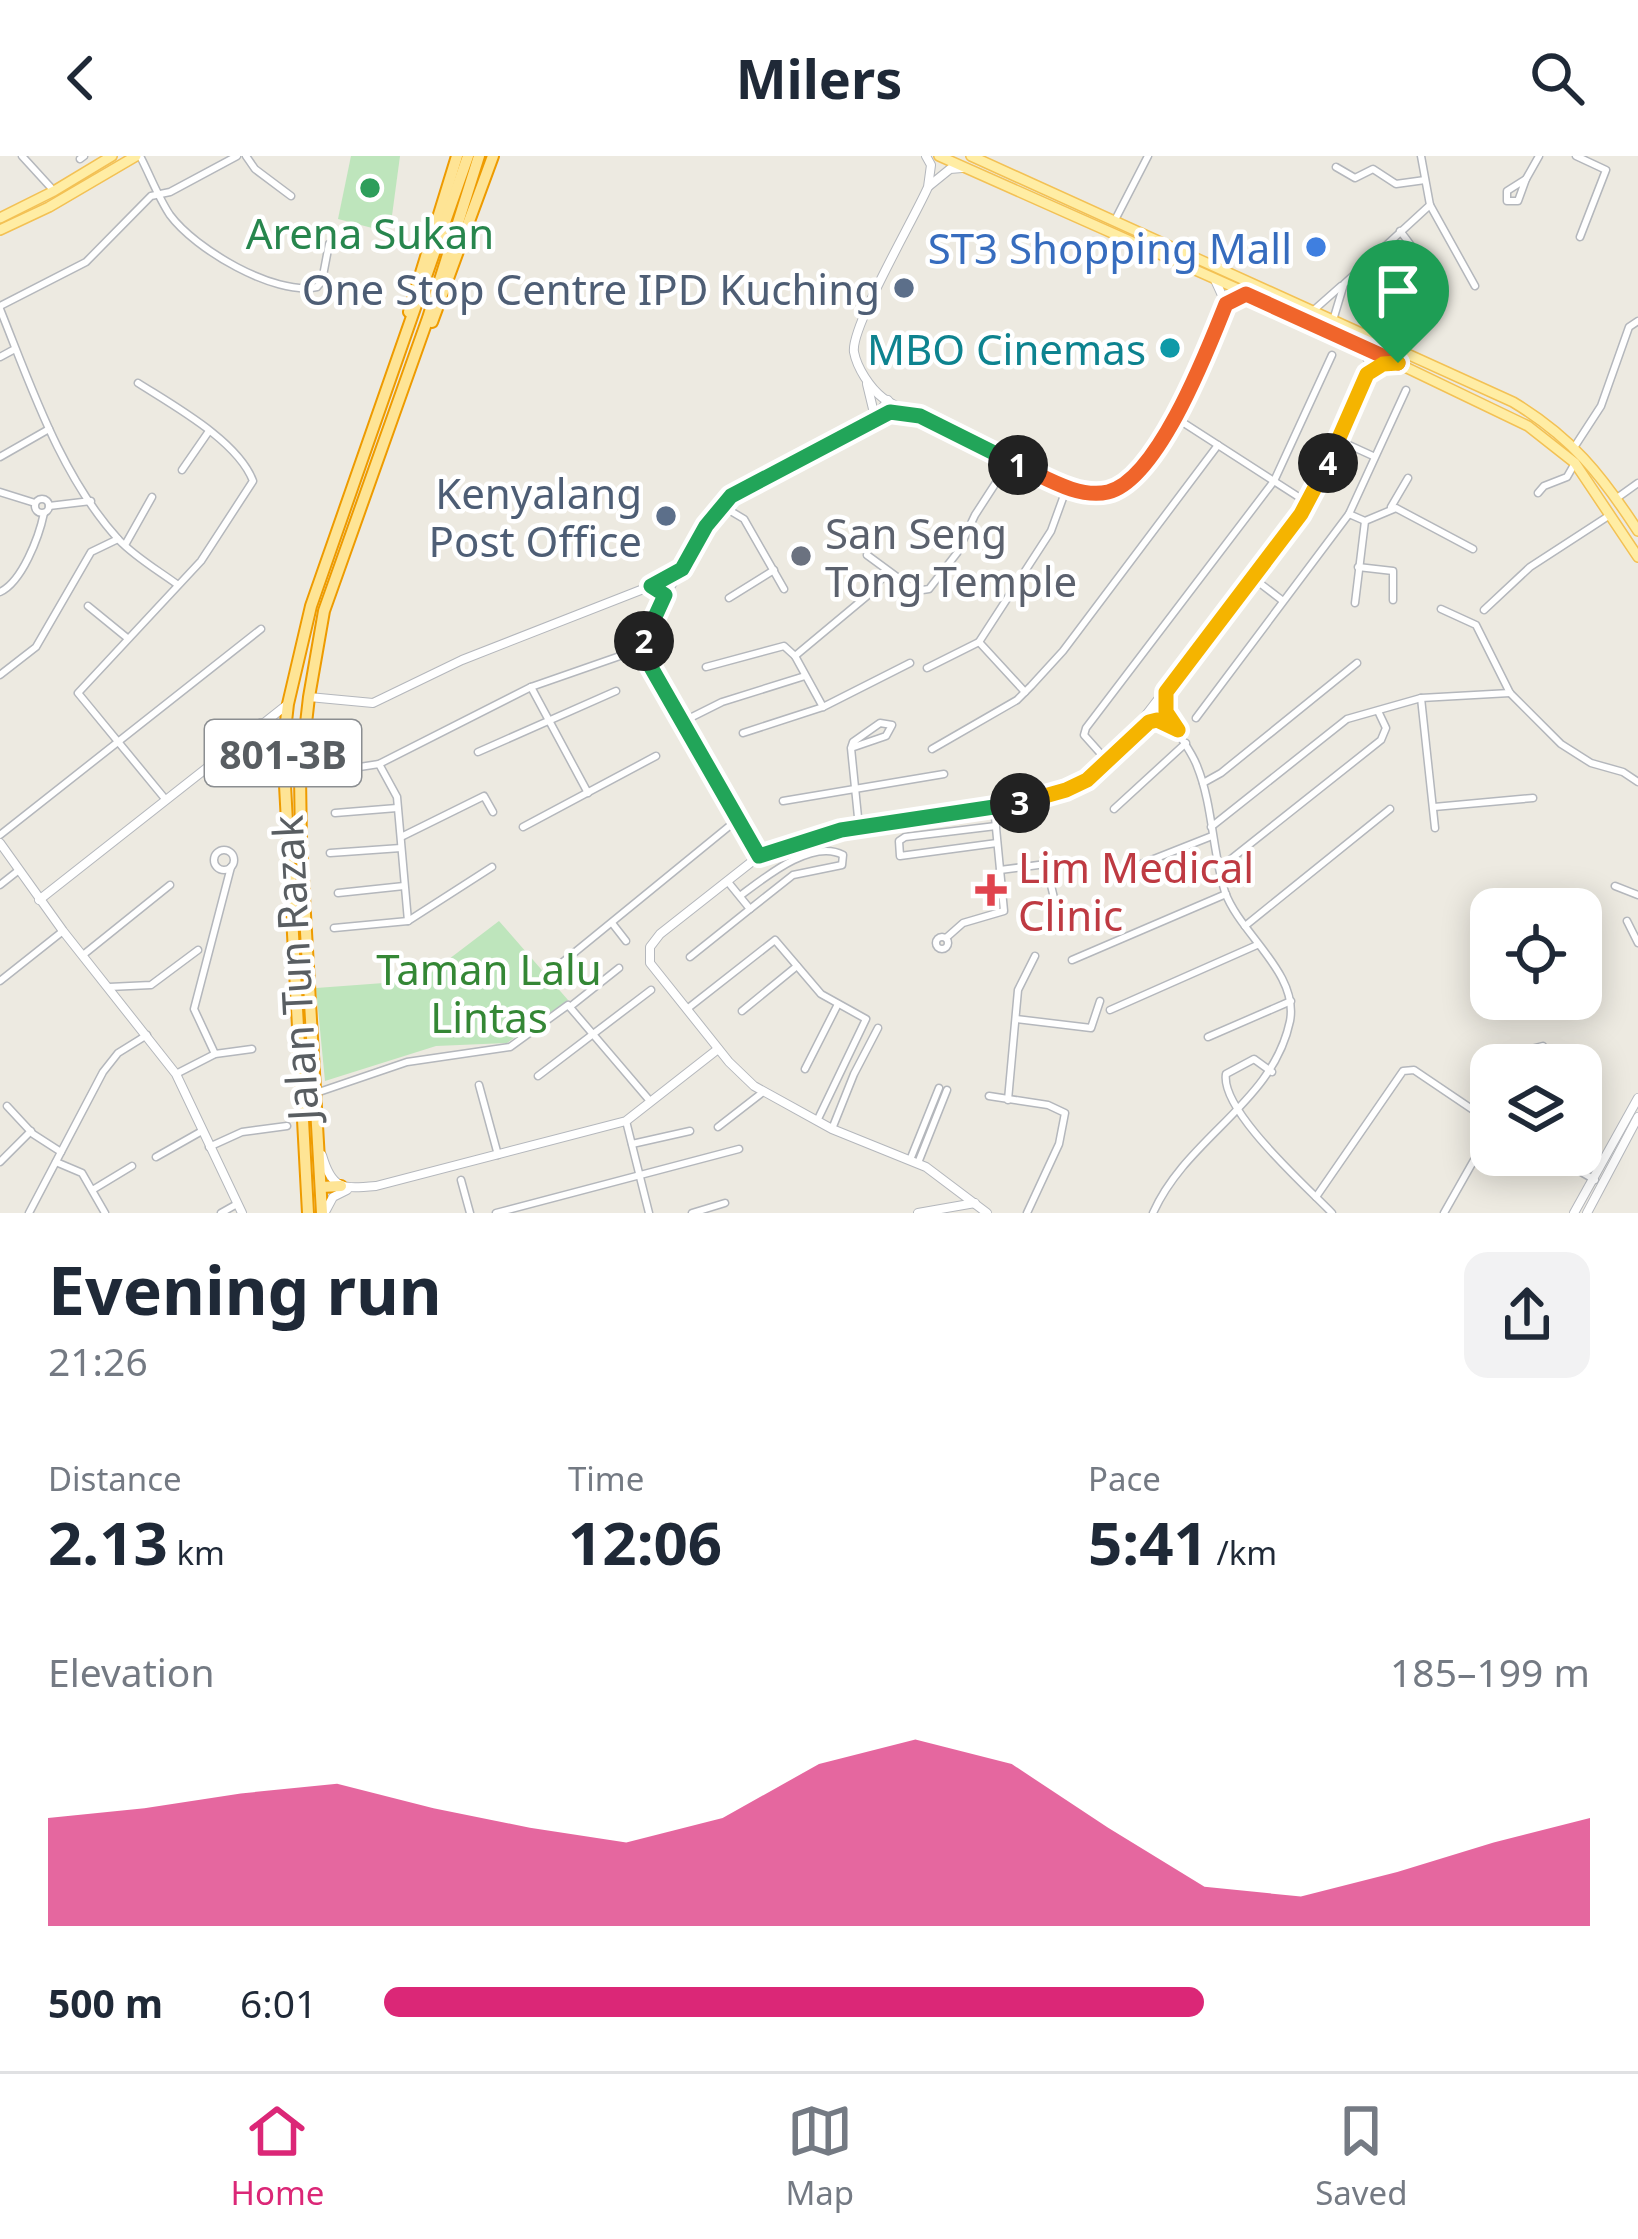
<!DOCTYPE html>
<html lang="en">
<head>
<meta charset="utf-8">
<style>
	:root { --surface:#fff; --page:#f2f2f3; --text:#1f2937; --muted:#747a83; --line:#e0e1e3; --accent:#db2777 }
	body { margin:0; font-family:"Noto Sans",sans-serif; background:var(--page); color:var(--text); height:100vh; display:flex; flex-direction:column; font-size:45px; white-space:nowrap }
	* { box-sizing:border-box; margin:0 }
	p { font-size:39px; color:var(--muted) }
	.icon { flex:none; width:66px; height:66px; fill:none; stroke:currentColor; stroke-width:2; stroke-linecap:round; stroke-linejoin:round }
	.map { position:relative; height:1057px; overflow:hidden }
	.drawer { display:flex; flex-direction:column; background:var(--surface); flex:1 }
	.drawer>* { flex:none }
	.controls { position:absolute; left:1470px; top:732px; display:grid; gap:24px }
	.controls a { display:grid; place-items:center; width:132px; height:132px; border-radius:24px; background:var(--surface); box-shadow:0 6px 30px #0003; font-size:60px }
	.pin { position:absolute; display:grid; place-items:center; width:102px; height:102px; color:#fff; margin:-123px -51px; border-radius:50% 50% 50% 0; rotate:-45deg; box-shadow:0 0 12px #0007 }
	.pin .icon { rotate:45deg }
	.km { position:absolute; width:60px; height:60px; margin:-30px; border-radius:50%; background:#222; color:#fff; font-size:33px; line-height:60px; text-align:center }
	.round { display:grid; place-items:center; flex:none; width:126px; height:126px; border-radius:24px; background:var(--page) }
	.overview { display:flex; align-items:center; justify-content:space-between; height:204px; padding:0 48px }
	h1 { font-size:66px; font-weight:700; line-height:90px }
	.stats { display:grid; grid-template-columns:repeat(3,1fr); gap:18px; height:204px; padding:12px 48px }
	.stats div { display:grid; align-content:center }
	.stats b { font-size:60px; font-weight:700 }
	.stats small { font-size:33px; font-weight:400 }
	.stats p { font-size:33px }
	.chart { height:336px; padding:24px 48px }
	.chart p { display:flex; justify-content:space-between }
	.chart svg { width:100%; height:216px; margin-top:12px; fill:var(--accent); opacity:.7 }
	ul { padding:0 48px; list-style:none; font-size:39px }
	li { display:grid; grid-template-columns:192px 144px 1fr; align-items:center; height:90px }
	li i { height:30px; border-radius:15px; background:var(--accent) }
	header { display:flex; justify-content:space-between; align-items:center; height:156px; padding:0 48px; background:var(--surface); font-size:54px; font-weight:700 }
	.menu { display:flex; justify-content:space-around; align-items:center; height:168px; border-top:3px solid var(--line); background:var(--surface); font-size:33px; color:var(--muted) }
	.menu a { display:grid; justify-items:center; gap:6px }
	.menu .current { color:var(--accent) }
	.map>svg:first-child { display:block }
</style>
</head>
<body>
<header><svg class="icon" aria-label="back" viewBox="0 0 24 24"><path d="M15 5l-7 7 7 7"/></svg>Milers<svg class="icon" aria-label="search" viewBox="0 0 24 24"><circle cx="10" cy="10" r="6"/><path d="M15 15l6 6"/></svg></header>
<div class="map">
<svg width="1638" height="1057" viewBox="0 0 1638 1057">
	<rect width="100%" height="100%" fill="#edeae1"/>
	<g fill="#bee5bc">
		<polygon points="351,0 400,0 391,67 376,73 338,63"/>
		<polygon points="499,765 568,844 507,887 436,890 325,925 316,832 411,825 428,819"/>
	</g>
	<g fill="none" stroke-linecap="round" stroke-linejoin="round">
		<defs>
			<g id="minor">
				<polyline points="22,0 54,35"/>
				<path d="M 140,0 C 150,19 158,41 170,59 C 195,93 274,140 317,131 L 322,125 L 329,88"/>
				<polyline points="246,0 255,13 291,40"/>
				<polyline points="1576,0 1606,14 1580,81"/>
				<polyline points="80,3 84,0"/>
				<polyline points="1336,11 1355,22 1373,13 1396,28 1425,24"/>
				<polygon points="1526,23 1518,45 1507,45 1507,35"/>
				<polyline points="1526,23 1539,0"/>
				<polyline points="1430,49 1475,130"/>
				<polyline points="1115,64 1148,0"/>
				<path d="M 1400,75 C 1422,102 1439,131 1423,164"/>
				<polyline points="0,150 86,106 151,40 170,36 237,0"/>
				<path d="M 0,153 C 31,230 61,321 119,384 C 135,401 159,415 178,429"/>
				<polyline points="1315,153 1341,130"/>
				<polyline points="1334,161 1344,128 1430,49 1421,0"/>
				<polyline points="0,201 13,194"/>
				<path d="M 138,227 C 174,250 238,285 253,325 L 201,405 L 78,537 L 166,644"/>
				<polyline points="1176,262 1308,347"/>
				<polyline points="1338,284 1373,300"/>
				<polyline points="1575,290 1601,250 1629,171 1638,165"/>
				<polyline points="0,301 49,273"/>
				<polyline points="182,314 209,275"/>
				<polyline points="0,336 35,347"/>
				<polyline points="1538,337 1544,330 1567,321 1575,307"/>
				<polyline points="1617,342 1638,327"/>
				<circle cx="42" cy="350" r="7"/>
				<polyline points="49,350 91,345"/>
				<polyline points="722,350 744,363 784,433"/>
				<polyline points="1391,351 1408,322"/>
				<polyline points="1349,358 1365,365 1396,352 1473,393"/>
				<polyline points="125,389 152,341"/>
				<polyline points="867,399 916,435 929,433 957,397 975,359 1010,305"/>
				<polyline points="1358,411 1393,415 1393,444"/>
				<polyline points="1253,422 1283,445"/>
				<path d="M 0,436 C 22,426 39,381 44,357"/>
				<polyline points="729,442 774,414"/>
				<polyline points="1355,447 1365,365"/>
				<polyline points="88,450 126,481"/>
				<polyline points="1441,453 1476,469 1510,537 1561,588 1591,607 1623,616 1638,626"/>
				<polyline points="1484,454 1530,411 1610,359"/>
				<polyline points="795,500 867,440 887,416"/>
				<polyline points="706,511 784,490 795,500 823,551"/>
				<polyline points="927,512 979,486"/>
				<polyline points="0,519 36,491 91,396 118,383"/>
				<polyline points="531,531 588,637"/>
				<polyline points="1025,536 979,486 1051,375 1067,331"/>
				<polyline points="1421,542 1435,672"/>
				<polyline points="1196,562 1349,358 1406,234"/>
				<polyline points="682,566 722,546 805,520"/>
				<polyline points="1140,571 1157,564 1175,572"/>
				<polyline points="743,577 823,551 910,507"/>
				<polyline points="851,592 886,580 892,569 880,567 853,586 851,592 859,671"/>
				<polyline points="932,593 1017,544 1031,530 1063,495 1218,289"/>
				<polyline points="478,596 616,535"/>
				<polyline points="1109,607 1084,579 1086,572 1274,325 1332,199"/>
				<polyline points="379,608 397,641 408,765"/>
				<polyline points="301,620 379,608 531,531 643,492"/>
				<polyline points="1203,627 1221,617 1357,507"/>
				<polyline points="783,645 944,618"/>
				<polyline points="1434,651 1533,642"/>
				<polyline points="1114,653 1186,587"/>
				<polyline points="335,657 397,652"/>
				<polyline points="996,670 905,681 899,685 900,700 997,687"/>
				<polyline points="523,671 656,600"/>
				<polyline points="1211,671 1347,563 1421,542 1510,537"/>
				<polyline points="0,679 261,473"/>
				<polyline points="403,680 484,640 493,656"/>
				<circle cx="224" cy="704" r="10"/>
				<polyline points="330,697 401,692"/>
				<polyline points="1221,711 1381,584 1386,572 1378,555"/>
				<polyline points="1000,714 1046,708 1054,742"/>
				<polyline points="1121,716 1212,680"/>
				<polyline points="0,729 19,714"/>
				<polyline points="1615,730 1638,739"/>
				<polyline points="338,737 404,730"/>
				<path d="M 740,740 C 764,722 812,682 843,699 L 842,709 L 793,719 L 750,753"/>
				<polyline points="1627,765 1638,787"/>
				<polyline points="612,767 626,785"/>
				<polyline points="1245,770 1390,653"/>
				<polyline points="334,772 408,765 492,711"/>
				<circle cx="942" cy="787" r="6"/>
				<polyline points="946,782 963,767 1004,755 994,651"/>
				<polyline points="83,799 170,729"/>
				<polyline points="690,801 750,753 728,726"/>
				<polyline points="1072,804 1226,738"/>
				<polyline points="558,810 738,663"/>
				<polyline points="0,825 63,775"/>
				<polyline points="109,831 151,829 198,794"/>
				<polyline points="571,850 619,812"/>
				<polyline points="687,853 775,784 821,838 866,863 817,965"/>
				<polyline points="1110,854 1257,789"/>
				<polyline points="742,855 797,810"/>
				<polyline points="1016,863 1091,872 1100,845"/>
				<polyline points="1208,881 1291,845"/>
				<polyline points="215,898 194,853 231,711"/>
				<polyline points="1522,909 1531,893 1543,890"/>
				<polyline points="805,913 838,848"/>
				<path d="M 1272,916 L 1254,903 L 1226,918 C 1220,954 1306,1030 1332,1057"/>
				<polyline points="176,918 215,898 252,893"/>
				<polyline points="538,920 651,834"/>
				<polyline points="479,929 498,999"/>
				<polyline points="316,937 407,906 510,891 568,849 650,945"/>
				<polyline points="989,940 1048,949 1065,957 1059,988 1027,1057"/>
				<polyline points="1008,944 1018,834 1035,800"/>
				<polyline points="7,950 33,978 61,996"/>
				<polyline points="626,965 649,1057"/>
				<polyline points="718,971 763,936"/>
				<polyline points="832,973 854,918 878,872"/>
				<polyline points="632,988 690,975"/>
				<polyline points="209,991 242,976 287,970"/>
				<polyline points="1552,999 1595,1024"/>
				<polyline points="156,1001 202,975"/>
				<polyline points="910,1004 939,932"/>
				<polyline points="0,1006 31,975"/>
				<polyline points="56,1006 82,1017 105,1057"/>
				<polyline points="918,1007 947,934"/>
				<polyline points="461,1024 470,1057"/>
				<polyline points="94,1033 132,1010"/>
				<polyline points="1316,1041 1403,915 1414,914 1491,966"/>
				<polyline points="29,1057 103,916 118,897 147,879"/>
				<polyline points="221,1057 237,1048"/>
				<polyline points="496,1057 739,993"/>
				<polyline points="692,1057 725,1047"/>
				<path d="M 1153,1057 C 1187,981 1273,947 1290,865 C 1299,817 1240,778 1225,736 C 1212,695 1213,649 1197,610 C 1188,585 1160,563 1166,536"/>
				<polyline points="1444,1057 1491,974"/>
			</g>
			<g id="tertiary">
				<path d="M 926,0 L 931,9 L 928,31 C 915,61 850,172 854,196 C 857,212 870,232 883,242 C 899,254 922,260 940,269 C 979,288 1074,352 1116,333 C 1164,311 1206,196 1226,148"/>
				<polyline points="929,30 950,13 962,12"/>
				<polyline points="1215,124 1226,148"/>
				<polyline points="867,228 874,257 869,265"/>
				<polyline points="309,541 373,547 462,504 651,430 675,417"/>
				<polyline points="261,567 276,577 281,586"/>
				<polyline points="0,687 63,775 176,918 242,1057"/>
				<polyline points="759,700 645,499 647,476 665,439 722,350 744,332 863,271 876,261 888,244"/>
				<polyline points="39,744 288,548"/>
				<path d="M 322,999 C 332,1034 343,1033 376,1030 L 626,965 L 718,893"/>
				<polyline points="325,1056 333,1041 347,1034"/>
				<polyline points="918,1057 975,1047"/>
				<polyline points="987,1057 926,1011 832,973 754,930 729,906 650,807 650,791 660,778 759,700 841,674 1033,644 1077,630 1109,607 1301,358 1367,218 1369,205 1360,191"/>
			</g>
			<g id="secondary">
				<polyline points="1574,1057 1638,942"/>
				<polyline points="1587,1057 1638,961"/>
			</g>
			<g id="primary">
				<polyline points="939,0 1301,161 1528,270 1575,307 1638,401"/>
				<path d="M 971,0 L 1513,246 C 1571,281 1601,318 1638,375"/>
				<polyline points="0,62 54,35 112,0"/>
				<polyline points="0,74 49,51 136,0"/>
			</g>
			<g id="trunk">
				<polyline points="409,156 457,0"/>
				<polyline points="432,166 493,0"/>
				<polyline points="321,1031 341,1030"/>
				<polyline points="308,1057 283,592 288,548 311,450 468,0"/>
				<polyline points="322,1057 301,688 300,620 309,541 324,455 428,162 479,0"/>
			</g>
		</defs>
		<use href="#minor" stroke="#b4b7bc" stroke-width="9"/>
		<use href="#tertiary" stroke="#b4b7bc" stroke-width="10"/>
		<use href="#secondary" stroke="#b5b8be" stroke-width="10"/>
		<use href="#primary" stroke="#f3c154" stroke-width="12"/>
		<use href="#trunk" stroke="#ee9b00" stroke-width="14"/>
		<use href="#minor" stroke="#fff" stroke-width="6"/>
		<use href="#tertiary" stroke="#fff" stroke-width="8"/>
		<use href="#secondary" stroke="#fff" stroke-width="8"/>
		<use href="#primary" stroke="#ffeda4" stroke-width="9"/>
		<use href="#trunk" stroke="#fee495" stroke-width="10"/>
	</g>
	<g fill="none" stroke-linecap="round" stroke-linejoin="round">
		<defs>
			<path id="split-1" d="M 1018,309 C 1045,321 1078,343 1108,336 C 1158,324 1208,193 1226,148 L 1246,138 L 1398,207"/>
			<polyline id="split-2" points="644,485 665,439 651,430 682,413 706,370 731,340 890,256 920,260 1018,309"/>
			<polyline id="split-3" points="644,485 644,499 759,700 841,674 1020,647"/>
			<polyline id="split-4" points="1020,647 1066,634 1087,624 1149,566 1157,564 1178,574 1166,556 1166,536 1301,358 1328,307"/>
			<polyline id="split-5" points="1328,307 1367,218 1383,208 1398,207"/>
		</defs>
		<use href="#split-1" stroke="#fff" stroke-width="24"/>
		<use href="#split-2" stroke="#fff" stroke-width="24"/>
		<use href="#split-3" stroke="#fff" stroke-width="24"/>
		<use href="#split-4" stroke="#fff" stroke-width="24"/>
		<use href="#split-5" stroke="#fff" stroke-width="24"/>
		<use href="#split-1" stroke="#f0652b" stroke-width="15"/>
		<use href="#split-2" stroke="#22a559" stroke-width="15"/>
		<use href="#split-3" stroke="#22a559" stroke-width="15"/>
		<use href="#split-4" stroke="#f5b400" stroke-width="15"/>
		<use href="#split-5" stroke="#f5b400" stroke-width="15"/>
	</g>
	<circle fill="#2e9e5b" stroke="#fff" stroke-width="4.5" cx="370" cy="32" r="12"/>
	<circle fill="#3f7fe0" stroke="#fff" stroke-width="4.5" cx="1316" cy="91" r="12"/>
	<g fill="#5c6f8a" stroke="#fff" stroke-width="4.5">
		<circle cx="904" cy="132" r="12"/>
		<circle cx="666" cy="360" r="12"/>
	</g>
	<circle fill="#0f9aa8" stroke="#fff" stroke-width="4.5" cx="1170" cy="192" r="12"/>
	<circle fill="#6b7280" stroke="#fff" stroke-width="4.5" cx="801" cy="400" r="12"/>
	<path fill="#e0444e" stroke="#fff" stroke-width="4.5" d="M985 716h12v12h12v12h-12v12h-12v-12h-12v-12h12z"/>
	<g text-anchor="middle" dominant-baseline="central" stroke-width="9" stroke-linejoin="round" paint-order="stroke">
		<rect fill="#fff" stroke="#8b8e91" stroke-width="3" x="205" y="564" width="156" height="66" rx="9"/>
		<g font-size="39" font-weight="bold" fill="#595e62">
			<text x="283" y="597">801-3B</text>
		</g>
		<g font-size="42" fill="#27864d" stroke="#fff">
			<text x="370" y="76">Arena Sukan</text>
		</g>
		<g font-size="42" fill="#366cbe" stroke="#fff" text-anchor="end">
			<text x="1292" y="91">ST3 Shopping Mall</text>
		</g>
		<g font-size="42" fill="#4e5e75" stroke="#fff" text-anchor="end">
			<text x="880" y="132">One Stop Centre IPD Kuching</text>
			<text x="642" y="336">Kenyalang<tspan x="642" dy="48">Post Office</tspan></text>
		</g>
		<g font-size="42" fill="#0d838f" stroke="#fff" text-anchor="end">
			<text x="1146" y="192">MBO Cinemas</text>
		</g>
		<g font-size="42" fill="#5b616d" stroke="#fff" text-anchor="start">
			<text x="825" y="376">San Seng<tspan x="825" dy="48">Tong Temple</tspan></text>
		</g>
		<g font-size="42" fill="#be3a42" stroke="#fff" text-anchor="start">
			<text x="1018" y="710">Lim Medical<tspan x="1018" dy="48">Clinic</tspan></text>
		</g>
		<g font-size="42" fill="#595e62" stroke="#fff">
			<text transform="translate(294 812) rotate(-93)">Jalan Tun Razak</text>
		</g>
		<g font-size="42" fill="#348735" stroke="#fff">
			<text x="489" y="812">Taman Lalu<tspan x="489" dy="48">Lintas</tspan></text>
		</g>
	</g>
</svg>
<div class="controls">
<a><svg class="icon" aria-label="locate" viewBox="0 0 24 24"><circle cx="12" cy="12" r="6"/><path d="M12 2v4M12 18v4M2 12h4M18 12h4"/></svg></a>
<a><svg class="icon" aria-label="layers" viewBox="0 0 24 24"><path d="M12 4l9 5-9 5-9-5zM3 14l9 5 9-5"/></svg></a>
</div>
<div class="pin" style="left:1398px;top:207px;background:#1e9e55"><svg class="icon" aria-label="arrive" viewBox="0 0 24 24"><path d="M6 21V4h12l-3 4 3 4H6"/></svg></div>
<b class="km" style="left:1018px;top:309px">1</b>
<b class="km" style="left:644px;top:485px">2</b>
<b class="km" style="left:1020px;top:647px">3</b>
<b class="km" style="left:1328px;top:307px">4</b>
</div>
<section class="drawer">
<div class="overview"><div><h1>Evening run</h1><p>21:26</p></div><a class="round"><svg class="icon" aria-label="share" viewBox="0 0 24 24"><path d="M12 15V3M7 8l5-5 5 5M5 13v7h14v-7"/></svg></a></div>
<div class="stats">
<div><p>Distance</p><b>2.13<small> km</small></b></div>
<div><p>Time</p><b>12:06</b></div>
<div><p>Pace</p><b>5:41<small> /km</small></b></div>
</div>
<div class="chart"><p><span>Elevation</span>185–199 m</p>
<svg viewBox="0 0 160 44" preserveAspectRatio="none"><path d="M0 44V22L10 20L20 17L30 15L40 20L50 24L60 27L70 22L80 11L90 6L100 11L110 24L120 36L130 38L140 33L150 27L160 22V44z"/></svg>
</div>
<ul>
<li><b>500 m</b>6:01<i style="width:68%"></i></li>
</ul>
</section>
<nav class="menu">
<a class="current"><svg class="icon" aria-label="home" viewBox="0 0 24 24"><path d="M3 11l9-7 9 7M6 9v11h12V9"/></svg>Home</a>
<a><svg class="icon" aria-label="map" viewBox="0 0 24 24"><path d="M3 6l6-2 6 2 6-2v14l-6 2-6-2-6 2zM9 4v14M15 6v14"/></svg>Map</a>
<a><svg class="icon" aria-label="saved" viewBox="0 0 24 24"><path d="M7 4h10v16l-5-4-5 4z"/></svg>Saved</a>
</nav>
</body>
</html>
